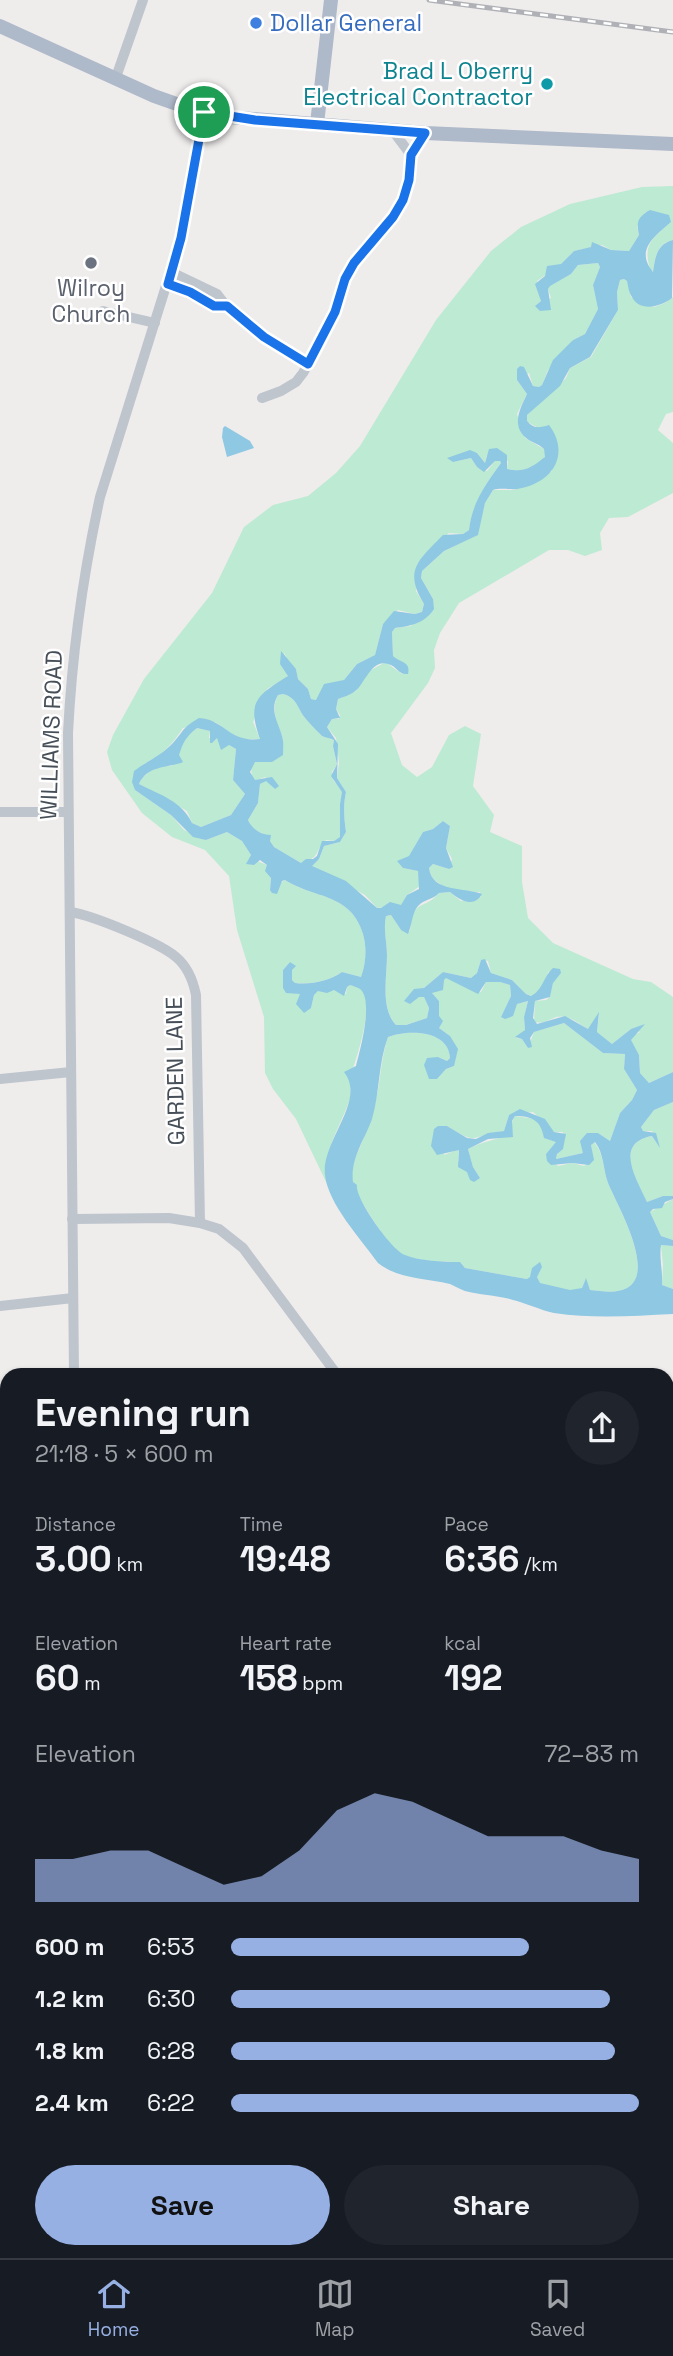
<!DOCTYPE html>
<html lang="en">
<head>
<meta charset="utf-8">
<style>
	:root { --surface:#171b24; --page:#20242c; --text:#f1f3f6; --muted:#9ea1a6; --line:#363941; --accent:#97b0e4 }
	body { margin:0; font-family:"Space Grotesk",sans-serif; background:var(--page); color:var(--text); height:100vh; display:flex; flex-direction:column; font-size:26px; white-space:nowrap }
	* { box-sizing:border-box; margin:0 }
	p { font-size:23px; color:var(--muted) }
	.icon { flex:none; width:38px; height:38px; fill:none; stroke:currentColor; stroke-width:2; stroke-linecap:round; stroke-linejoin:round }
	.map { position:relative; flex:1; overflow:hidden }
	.side { position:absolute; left:0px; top:1368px; width:674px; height:891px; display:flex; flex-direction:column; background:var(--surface); border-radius:21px 21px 0 0; box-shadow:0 2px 5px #0004 }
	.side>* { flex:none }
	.pin { position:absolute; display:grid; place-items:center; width:60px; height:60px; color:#fff; margin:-30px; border:4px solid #fff; border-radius:50%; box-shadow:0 2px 7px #0007 }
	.round { display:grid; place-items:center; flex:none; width:74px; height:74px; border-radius:37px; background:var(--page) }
	.summary { display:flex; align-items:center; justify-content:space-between; height:119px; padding:0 35px }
	h1 { font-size:38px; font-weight:600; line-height:52px }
	.metrics { display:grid; grid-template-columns:repeat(3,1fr); gap:10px; height:119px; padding:7px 35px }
	.metrics div { display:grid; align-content:center }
	.metrics b { font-size:35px; font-weight:600 }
	.metrics small { font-size:19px; font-weight:400 }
	.metrics p { font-size:19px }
	.chart { height:196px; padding:14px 35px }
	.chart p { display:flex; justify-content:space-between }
	.chart svg { width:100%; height:126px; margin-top:7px; fill:var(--accent); opacity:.7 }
	.action { display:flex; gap:14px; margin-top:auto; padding:14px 35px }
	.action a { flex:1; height:80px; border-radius:42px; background:var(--accent); color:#111; font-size:28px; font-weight:600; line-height:80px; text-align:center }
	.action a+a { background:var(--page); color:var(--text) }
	ul { padding:0 35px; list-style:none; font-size:23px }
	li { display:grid; grid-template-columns:112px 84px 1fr; align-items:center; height:52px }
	li i { height:18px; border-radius:9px; background:var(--accent) }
	.menu { display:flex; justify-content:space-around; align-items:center; height:98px; border-top:2px solid var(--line); background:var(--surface); font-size:19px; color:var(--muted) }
	.menu a { display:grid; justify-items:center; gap:4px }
	.menu .current { color:var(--accent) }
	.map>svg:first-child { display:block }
</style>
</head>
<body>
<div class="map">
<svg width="673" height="2258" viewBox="0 0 673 2258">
	<rect width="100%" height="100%" fill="#efecec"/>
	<polygon fill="#f9f6e6" points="672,2054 673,2258 475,2258 481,2252 667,2252 667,2057"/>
	<g fill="#bdead3">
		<path d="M 673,186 L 673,240 C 657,243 655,257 653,271 L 651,272 C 642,244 651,240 671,222 L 637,226 L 639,235 L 629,251 L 611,250 L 602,245 L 574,251 L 561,264 L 537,281 L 541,301 L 535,306 L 551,298 L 548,289 L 549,286 L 571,274 L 578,265 L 598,263 L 600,267 L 593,285 L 598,309 L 585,334 L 573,340 L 548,370 L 542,385 L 539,387 L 533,386 L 529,373 L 517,380 L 527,394 L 517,414 L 525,438 L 544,449 L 546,457 C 532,467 524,473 507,469 L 508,461 L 487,455 L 485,463 L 477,453 L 453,462 L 471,458 L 477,467 L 487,471 L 495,461 L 500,460 L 501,463 C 486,483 472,504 469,530 L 463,534 L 449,533 L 423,556 L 416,591 L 424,604 L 422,612 L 415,614 L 398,610 L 383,624 L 375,655 L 357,664 L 344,680 L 316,700 L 311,699 L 308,689 L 298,679 L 296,669 L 288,662 L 284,652 L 288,677 L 267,689 L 253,722 L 260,739 L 239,739 L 215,722 L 183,728 C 172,745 162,755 144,764 L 135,790 L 171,815 L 184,830 L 206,840 L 227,832 L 242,841 L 251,855 L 250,858 L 267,865 L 271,878 L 270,890 L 285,880 C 315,899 351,893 363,934 C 367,948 366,963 361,977 L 342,972 C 329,981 310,985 295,983 L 292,980 L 290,962 L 283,970 L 286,992 L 300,994 L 311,1008 L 314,995 L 318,991 L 334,990 L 346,994 L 347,987 L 350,985 C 353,986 357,986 360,988 C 376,1000 357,1057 352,1071 C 348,1080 352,1089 350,1098 C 341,1128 319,1154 328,1186 L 296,1119 L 273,1089 L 265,1073 L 264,1017 L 237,930 L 229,876 L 205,850 L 172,837 L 142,813 L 112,770 L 107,752 L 113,735 L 144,679 L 212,593 L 244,527 L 273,505 L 308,496 L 336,473 L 360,446 L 436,320 L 491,251 L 521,227 L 570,204 L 642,187 Z"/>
		<path d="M 624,279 L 627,281 L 631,297 L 654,307 L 665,303 L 673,297 L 673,412 L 666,414 L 658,430 L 673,443 L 673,493 L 628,517 L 609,518 L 600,533 L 602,550 L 585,556 L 568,550 L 549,550 L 459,603 L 440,633 L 434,650 L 435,668 L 428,683 L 391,733 L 402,765 L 417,777 L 432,767 L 449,735 L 465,726 L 481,734 L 473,786 L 494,815 L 490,832 L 522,846 L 522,882 L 528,918 L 553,943 L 633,979 L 651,982 L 673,997 L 673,1072 L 649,1083 L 640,1073 L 639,1055 L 630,1040 L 632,1036 L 640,1032 L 631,1029 L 612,1044 L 597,1032 L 599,1014 L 588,1029 C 578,1023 568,1014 556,1017 C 548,1020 544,1024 534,1022 L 535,1001 L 546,1000 L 550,997 L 553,983 L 549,971 L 539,992 L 532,996 L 526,994 L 512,980 L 491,973 L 488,961 L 481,960 L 477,973 L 471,978 L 443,972 L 424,988 L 419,996 L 424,997 L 429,1008 L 427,1018 L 406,1025 L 396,1025 C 380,1007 387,977 387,955 C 387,942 383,929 386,916 L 391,915 L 401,930 L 410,931 C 413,897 424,911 439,893 L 450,892 L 461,901 L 481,897 L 480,892 C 462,892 431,889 429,868 L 433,864 L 449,869 L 452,859 L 446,848 L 450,826 L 443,821 L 433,829 L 423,832 L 403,868 L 418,871 L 420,886 L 407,895 L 401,906 L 377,908 L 365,895 L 311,866 L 319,859 L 324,846 L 340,842 L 346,832 C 344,819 343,805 346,792 L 337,778 L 339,763 L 336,738 L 327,727 L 332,719 L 339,719 L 340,715 L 336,709 L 338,699 L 356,691 L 367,672 L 384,663 L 388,664 L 402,674 L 393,656 L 392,632 L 395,628 L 411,626 L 433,599 L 421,578 L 422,571 L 444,551 L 477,535 L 485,503 L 493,490 L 514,490 L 552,471 L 538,428 L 526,421 L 527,415 L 566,378 L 570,368 L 591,357 L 618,310 L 617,292 L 620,280 Z"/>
		<path d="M 283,694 C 298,698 297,709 306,719 C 308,722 321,735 322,736 C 326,738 330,738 334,740 L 333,746 L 337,764 L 332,772 L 333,780 L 343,792 L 340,804 L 341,837 L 334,841 L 326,840 C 313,852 322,857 301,863 L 274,847 L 267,836 L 252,828 L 248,820 L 258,803 L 260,784 L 266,780 L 275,789 L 265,777 L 255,781 L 252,777 L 251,767 L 255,762 L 272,762 L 283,739 C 278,724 270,710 278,695 Z"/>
		<path d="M 197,728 L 210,731 L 209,738 L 217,738 L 236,749 L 233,780 L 245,794 L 231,815 L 201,827 L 192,823 L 187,811 L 139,784 C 144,772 159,765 172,766 L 188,734 Z"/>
		<path d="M 446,977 L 481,992 L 486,982 L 500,982 L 510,985 L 511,996 L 501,1017 L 517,1004 L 528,1001 L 524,1017 L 525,1030 L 516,1038 L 522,1039 L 528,1048 L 534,1032 L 564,1023 L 603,1053 L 625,1054 L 624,1069 L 637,1090 L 632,1100 L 620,1113 L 610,1141 L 598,1133 L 583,1153 L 556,1159 L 563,1132 L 554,1132 L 533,1112 L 509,1115 L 504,1131 C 470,1135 480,1147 447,1126 L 444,1155 L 459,1149 L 458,1161 L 480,1178 L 473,1167 L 468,1149 C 484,1141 497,1139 513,1135 C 510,1128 511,1123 515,1116 L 536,1119 L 557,1142 L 546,1154 L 558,1166 L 572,1163 L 584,1166 L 593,1160 L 591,1145 L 594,1142 C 604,1153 603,1170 608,1183 C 616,1203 657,1273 627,1288 C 616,1294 602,1291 590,1290 L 585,1280 L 582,1288 L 570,1291 L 539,1283 L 537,1277 L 527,1279 L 465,1268 L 460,1262 C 445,1262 414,1261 401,1254 C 389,1247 353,1192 352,1178 C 351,1167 356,1156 360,1147 C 368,1128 374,1110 378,1090 C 381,1072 382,1055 388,1037 C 408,1029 449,1030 450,1058 L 447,1061 L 438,1057 L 437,1079 L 446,1069 L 454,1066 L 450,1036 L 439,1028 L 439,1001 L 432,993 Z"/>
		<path d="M 673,1102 L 673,1196 L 663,1196 L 647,1202 C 637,1180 613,1143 652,1136 L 658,1145 L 652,1131 L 643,1131 L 641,1127 L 654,1110 Z"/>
		<polygon points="673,1199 673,1240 661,1236 650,1212"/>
		<polygon points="661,1245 673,1246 673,1289 662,1285 663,1265"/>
		<polygon points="0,1672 7,1675 7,1804 0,1804"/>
	</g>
	<g fill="#8ec8e3" fill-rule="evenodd">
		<path d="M 650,210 L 669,215 L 671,222 C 654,237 635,250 653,272 C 655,257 657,244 673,240 L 672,298 C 662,306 640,313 632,297 C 629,293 628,286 627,281 L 624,279 L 620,280 L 617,292 L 618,310 L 590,357 L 570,368 L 560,386 L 527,415 L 527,421 C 534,429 539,428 549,425 C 570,453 554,481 522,488 C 512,491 502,487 493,490 L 485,503 L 478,535 L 444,551 L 422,571 L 421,578 L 433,599 L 434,609 C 425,623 411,626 395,628 L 392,632 L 393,656 C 400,663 411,661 408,674 C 398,675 397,666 388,664 C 371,658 364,686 354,692 C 350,695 343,697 338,699 L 336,709 L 340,718 L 332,719 L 327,727 L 338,744 L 337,778 L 346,792 C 343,805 344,819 346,832 L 340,842 L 324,846 L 319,859 L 312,866 L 346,881 L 377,908 L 381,908 L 390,902 L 401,905 L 407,895 L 419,889 L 418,871 L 403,868 L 397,861 L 409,856 L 423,832 L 433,829 L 443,821 L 450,826 L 446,848 L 453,867 L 449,869 L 433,864 L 429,868 C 432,893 465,887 482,894 C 474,908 461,901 450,892 L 439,893 C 433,900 424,899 418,906 C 412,913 412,925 408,934 L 401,930 L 391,915 L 386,916 C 383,929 387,942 387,955 C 387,977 380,1008 396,1025 L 406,1025 L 427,1018 L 429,1008 L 424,997 L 419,997 L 410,1004 L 404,1001 L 414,989 L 424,988 L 443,972 L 471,978 L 477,973 L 481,960 L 485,959 L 491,973 L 512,980 L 526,994 L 531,996 C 543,990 543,977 553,968 L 560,969 L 561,973 L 553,983 L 550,997 L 535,1001 L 533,1018 L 537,1024 L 565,1016 L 588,1029 L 599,1012 L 597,1032 L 612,1044 L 631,1029 L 645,1024 L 631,1040 L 639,1055 L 640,1073 L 649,1083 L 673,1072 L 673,1102 L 654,1110 L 641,1127 L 643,1131 L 656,1133 L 660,1148 L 652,1136 C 613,1143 637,1180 647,1202 L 663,1196 L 673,1196 L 673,1199 L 665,1202 L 662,1208 L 653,1209 L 650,1212 L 661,1236 L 673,1240 L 673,1246 L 661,1245 C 659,1258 663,1272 662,1285 L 673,1289 L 673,1314 C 633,1316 594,1319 554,1313 C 540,1310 526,1303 513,1300 C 497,1295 480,1295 465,1291 C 459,1289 455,1286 450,1284 C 425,1278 398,1279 378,1263 C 361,1239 328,1204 325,1175 C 321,1141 367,1101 344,1072 L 356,1066 C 360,1051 374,1000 360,989 C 359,988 351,985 350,985 L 347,987 L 344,996 L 334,990 L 327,993 L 318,991 L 314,995 L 311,1008 L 304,1013 L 296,1004 L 300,994 L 286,993 L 283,988 L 283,970 L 290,962 L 296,966 L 292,970 L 292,980 L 295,983 C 311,985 329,981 342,972 L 361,977 C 366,963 367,948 363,934 C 351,893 315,899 285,880 L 282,881 L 277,894 L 272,893 L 270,890 L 271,878 L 265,871 L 267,865 L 260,860 L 254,865 L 246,864 L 251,855 L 242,841 L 227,832 L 206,840 L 193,837 L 171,815 L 135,790 L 132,782 L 134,771 C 146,762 160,756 171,745 C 184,732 180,729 199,718 C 224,719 229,743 260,739 C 247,702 256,696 288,676 L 280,664 L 281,651 L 296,669 L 298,679 L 308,689 L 311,699 L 316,700 L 324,684 L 344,680 L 357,664 L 375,655 L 383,624 L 394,611 L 415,614 L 422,612 L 424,604 C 403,570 419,560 443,535 L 463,534 L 469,530 C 472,503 485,485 501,463 L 500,461 L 495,461 L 484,472 L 477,467 L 471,458 L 453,462 L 447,458 L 470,450 L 477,453 L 485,463 L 489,449 L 497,448 L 507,455 L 507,469 C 524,473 532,467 545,457 L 544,449 C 538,443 530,442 525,437 C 511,424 521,407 527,394 L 517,380 L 517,369 L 520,366 L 524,367 L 533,386 L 539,387 L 542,385 L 553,360 L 573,340 L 585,334 L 598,309 L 593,285 L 600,267 L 598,263 L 578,265 L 571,274 L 550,286 L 548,289 L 551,310 L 540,311 L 535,306 L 541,301 L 535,284 L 545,276 L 547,266 L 561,264 L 574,251 L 591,247 L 592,242 L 611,250 L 629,251 L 639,235 C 636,221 638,217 650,210 ZM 283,694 C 298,698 297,709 306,719 C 308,722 321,735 322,736 C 326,738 330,738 334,740 L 333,746 L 337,764 L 331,776 L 342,792 L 340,804 L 340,837 L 334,841 L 322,841 L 317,856 L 313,859 L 306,859 L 301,863 L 274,847 L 270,841 L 271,835 C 261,835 252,829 248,820 L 258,803 L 260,784 L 266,781 L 275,789 L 279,786 L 272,777 L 255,780 L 250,772 L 255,762 L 272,762 L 283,755 C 283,749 284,742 282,736 C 278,721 269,710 278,695 ZM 197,728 L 210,731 L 210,743 L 212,743 L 217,738 L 221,750 L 229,745 L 236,749 L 233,780 L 245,794 L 231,815 L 201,827 L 192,823 C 182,801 160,795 139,784 C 147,766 165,768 181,763 L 183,762 L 179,755 C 183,743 186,736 197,728 ZM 446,978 L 478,994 L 486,982 L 500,982 L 510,985 L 511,996 L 501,1017 L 505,1019 L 513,1016 L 517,1004 L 528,1001 L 524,1017 L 525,1030 L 515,1037 L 522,1039 L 528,1048 L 532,1047 L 530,1038 L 534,1032 L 564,1023 L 603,1053 L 625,1054 L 624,1069 L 637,1090 L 632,1100 L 620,1113 L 610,1141 L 598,1133 L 587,1133 L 580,1141 L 583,1153 L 556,1159 L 557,1154 L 563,1149 L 566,1134 L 554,1132 L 545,1119 L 520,1109 L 509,1115 L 504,1131 L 488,1133 L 476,1139 L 467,1138 L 447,1126 L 438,1126 L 434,1129 L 431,1146 L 437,1155 L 459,1150 L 458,1167 L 467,1172 L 470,1180 L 474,1182 L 480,1178 L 473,1167 L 468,1149 L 488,1139 L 513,1137 L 512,1121 L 515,1116 C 533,1116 541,1121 544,1138 L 556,1142 L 546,1154 L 547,1161 L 551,1165 L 572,1163 L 589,1165 L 594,1160 L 591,1145 L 595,1142 C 604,1153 603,1170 608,1183 C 616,1203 657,1272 627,1288 C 616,1294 602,1291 590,1290 L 586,1278 L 582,1288 L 570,1290 L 540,1283 L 537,1277 L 542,1267 L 540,1262 L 532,1268 L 530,1277 L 527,1279 L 465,1268 L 460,1262 C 444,1262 419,1261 405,1255 C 392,1251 354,1197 357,1185 L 353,1182 C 350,1159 365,1139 372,1119 C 380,1092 378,1063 388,1037 C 408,1029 449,1030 450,1058 L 447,1061 L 438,1057 L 427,1058 L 424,1065 L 429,1079 L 437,1079 L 446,1069 L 454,1066 L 458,1049 L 450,1036 L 439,1028 L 443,1021 L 439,1016 L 439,1001 L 432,993 L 443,990 L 444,980 Z"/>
		<polygon points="225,426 250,441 254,448 227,457 222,437 223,428"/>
		<polygon points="673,1502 673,1999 667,2006 667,1517"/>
		<polygon points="7,1566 7,1675 0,1671 0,1567"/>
		<polygon points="104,2252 435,2252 433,2258 107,2258"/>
	</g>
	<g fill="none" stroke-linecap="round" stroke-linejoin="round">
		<g stroke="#bec5cd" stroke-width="10">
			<polyline points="115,80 143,0"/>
			<polyline points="393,131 411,155"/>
			<polyline points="171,272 217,294 227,307 264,337 308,364"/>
			<path d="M 168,284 C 187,291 208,305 227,307"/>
			<polyline points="103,311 155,323"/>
			<polyline points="262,398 281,391 296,382 303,373 328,328 346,279 354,263 393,217 403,200 409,180 411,155 425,133"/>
			<polyline points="0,812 68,812"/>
			<path d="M 70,912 C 92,915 160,943 176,957 C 188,967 193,980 196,995 L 200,1223"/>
			<polyline points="0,1079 71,1072"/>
			<polyline points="72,1219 169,1218 200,1223 219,1229 243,1248 338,1376"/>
			<polyline points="0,1306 73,1298"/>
			<path d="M 74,1376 L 68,733 C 72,654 83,575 100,497 L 181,238 L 204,112"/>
			<polyline points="667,1437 673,1441"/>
			<polyline points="0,1455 7,1455"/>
		</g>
		<g stroke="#aeb9c9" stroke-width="14">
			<polyline points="0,26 154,96 188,108 228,117 425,133 673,144"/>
			<polyline points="317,124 331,0"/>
		</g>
		<defs>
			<polyline id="rail" points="429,0 673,32"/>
		</defs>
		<use href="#rail" stroke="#afb1b6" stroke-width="5"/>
		<use href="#rail" stroke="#fff" stroke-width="2.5" stroke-dasharray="8" stroke-linecap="butt"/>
	</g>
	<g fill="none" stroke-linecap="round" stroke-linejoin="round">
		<defs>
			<polygon id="route" points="204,112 255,120 425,133 411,155 409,180 403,200 393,217 354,263 345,279 335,312 308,364 264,337 227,306 214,306 190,292 168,284 181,238"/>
		</defs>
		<use href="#route" stroke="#fff" stroke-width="14"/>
		<use href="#route" stroke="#1a73e8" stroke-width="9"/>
	</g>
	<circle fill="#3f7fe0" stroke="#fff" stroke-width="2.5" cx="256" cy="23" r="7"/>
	<circle fill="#0f9aa8" stroke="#fff" stroke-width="2.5" cx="547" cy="84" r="7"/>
	<circle fill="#6b7280" stroke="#fff" stroke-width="2.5" cx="91" cy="263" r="7"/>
	<g text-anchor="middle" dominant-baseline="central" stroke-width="5" stroke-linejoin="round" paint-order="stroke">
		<g font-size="23" fill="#366cbe" stroke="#fff" text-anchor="start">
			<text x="270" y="23">Dollar General</text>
		</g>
		<g font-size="23" fill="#0d838f" stroke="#fff" text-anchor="end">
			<text x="533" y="71">Brad L Oberry<tspan x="533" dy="26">Electrical Contractor</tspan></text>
		</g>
		<g font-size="23" fill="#5b616d" stroke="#fff">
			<text x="91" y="288">Wilroy<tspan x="91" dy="26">Church</tspan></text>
		</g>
		<g font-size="23" fill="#464e58" stroke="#fff">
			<text transform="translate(51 735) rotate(-88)">WILLIAMS ROAD</text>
			<text transform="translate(175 1071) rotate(-91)">GARDEN LANE</text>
		</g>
	</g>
</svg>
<div class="pin" style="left:204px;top:112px;background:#1e9e55"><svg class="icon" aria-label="arrive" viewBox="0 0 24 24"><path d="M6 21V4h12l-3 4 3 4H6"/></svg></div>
<section class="side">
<div class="summary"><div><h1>Evening run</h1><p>21:18 · 5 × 600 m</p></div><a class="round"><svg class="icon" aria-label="share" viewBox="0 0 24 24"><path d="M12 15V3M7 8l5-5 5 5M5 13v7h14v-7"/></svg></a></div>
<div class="metrics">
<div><p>Distance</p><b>3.00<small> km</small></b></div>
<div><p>Time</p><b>19:48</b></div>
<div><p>Pace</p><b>6:36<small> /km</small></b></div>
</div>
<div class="metrics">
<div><p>Elevation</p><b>60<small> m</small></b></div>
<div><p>Heart rate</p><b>158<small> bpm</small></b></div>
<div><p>kcal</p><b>192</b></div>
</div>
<div class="chart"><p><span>Elevation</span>72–83 m</p>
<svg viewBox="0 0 160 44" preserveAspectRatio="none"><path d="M0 44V29L10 29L20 26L30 26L40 32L50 38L60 35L70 26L80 12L90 6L100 9L110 15L120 21L130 21L140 21L150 26L160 29V44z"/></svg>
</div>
<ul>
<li><b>600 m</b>6:53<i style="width:73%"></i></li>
<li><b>1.2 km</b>6:30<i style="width:93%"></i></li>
<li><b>1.8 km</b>6:28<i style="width:94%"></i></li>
<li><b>2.4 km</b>6:22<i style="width:100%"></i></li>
</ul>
<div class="action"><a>Save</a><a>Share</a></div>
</section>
</div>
<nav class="menu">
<a class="current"><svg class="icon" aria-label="home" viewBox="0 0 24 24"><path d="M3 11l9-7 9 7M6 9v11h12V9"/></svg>Home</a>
<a><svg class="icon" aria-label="map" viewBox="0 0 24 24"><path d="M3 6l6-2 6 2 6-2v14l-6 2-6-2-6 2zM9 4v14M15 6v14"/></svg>Map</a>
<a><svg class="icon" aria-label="saved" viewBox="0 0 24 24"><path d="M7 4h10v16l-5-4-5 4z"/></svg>Saved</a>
</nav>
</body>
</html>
